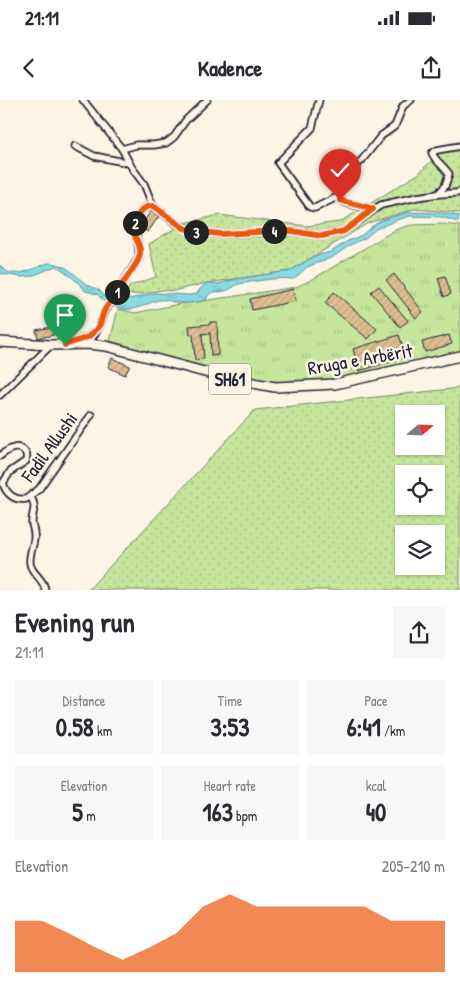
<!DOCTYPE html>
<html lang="en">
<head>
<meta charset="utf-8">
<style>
	:root { --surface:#fff; --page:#f7f7f7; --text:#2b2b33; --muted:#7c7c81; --accent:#ea580c }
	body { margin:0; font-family:"Patrick Hand",sans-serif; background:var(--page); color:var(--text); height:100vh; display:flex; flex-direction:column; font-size:19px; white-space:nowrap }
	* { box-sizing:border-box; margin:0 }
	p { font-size:16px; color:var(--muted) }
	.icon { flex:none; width:28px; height:28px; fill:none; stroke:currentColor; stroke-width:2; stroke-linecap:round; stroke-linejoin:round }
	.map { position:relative; height:490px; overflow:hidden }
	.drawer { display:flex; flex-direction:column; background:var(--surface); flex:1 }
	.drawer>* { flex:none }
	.needle { width:32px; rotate:71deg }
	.tools { position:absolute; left:395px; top:305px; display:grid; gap:10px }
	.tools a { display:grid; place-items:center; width:50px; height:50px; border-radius:0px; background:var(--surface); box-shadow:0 1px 4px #0004; font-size:25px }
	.pin { position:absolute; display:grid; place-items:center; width:42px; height:42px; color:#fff; margin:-51px -21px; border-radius:50% 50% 50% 0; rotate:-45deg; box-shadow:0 0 5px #0007 }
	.pin .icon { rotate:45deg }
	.km { position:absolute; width:25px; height:25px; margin:-12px; border-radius:50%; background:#222; color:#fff; font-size:14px; line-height:25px; text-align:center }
	.round { display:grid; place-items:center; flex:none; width:52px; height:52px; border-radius:0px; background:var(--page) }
	.summary { display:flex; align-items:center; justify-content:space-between; height:85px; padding:0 15px }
	h1 { font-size:28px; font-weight:700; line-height:38px }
	.figures { display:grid; grid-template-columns:repeat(3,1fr); gap:8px; height:85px; padding:5px 15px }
	.figures div { display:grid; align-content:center; border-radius:0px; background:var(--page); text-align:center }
	.figures b { font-size:25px; font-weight:700 }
	.figures small { font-size:14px; font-weight:400 }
	.figures p { font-size:14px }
	.chart { height:140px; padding:10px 15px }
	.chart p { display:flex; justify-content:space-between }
	.chart svg { width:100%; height:90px; margin-top:5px; fill:var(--accent); opacity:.7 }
	.status { display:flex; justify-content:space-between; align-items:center; height:35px; padding:0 25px; background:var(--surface); direction:ltr }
	.status svg { height:14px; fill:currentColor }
	header { display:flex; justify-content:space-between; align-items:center; height:65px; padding:0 15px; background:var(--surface); font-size:22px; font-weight:700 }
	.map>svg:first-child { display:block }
</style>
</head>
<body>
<div class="status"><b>21:11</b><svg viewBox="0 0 49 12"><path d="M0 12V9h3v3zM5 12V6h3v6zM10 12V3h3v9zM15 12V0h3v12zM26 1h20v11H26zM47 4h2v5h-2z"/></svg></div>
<header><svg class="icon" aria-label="back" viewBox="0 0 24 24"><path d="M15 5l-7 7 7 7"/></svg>Kadence<svg class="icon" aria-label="share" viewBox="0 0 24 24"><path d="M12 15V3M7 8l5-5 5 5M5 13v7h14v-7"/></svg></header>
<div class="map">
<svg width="460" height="490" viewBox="0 0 460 490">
	<defs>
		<pattern id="grass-dots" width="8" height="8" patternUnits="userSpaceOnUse" patternTransform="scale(1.25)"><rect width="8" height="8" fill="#c7e59c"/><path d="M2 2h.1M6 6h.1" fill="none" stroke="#abc487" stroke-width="1.8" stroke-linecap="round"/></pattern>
		<pattern id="park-tufts" width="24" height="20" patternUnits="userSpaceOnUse" patternTransform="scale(1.25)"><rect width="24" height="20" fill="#c7e59c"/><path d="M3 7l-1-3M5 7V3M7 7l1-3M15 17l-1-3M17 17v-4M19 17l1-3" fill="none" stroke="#abc487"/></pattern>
		<pattern id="water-ripples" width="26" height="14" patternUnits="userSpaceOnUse" patternTransform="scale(1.25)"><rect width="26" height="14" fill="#89dae1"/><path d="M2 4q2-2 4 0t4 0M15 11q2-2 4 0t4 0" fill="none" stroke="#76bbc2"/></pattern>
		<pattern id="building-hatch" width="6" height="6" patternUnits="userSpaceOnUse" patternTransform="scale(1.25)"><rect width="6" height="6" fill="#dcbf90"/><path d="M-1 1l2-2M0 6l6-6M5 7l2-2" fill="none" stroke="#bca47d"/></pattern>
	</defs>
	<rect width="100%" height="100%" fill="#fcf5e5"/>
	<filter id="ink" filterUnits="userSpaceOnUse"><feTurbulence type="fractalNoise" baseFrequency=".02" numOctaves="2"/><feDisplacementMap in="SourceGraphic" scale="10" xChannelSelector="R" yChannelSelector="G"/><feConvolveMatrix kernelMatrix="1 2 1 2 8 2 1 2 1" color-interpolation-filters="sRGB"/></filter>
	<g filter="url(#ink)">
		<g fill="url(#grass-dots)" stroke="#74846c" fill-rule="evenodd">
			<polygon points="460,42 460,113 414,109 368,123 290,171 207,183 173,191 162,190 142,194 125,195 130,186 156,177 149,144 184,123 220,115 306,126 340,122 418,74 444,48"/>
			<path d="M 460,288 L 460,490 L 88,490 L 255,310 ZM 404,314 L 436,314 L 436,346 L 404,346 ZM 404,374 L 436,374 L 436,406 L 404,406 ZM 404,434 L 436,434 L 436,466 L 404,466 Z"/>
		</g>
		<polygon fill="url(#park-tufts)" stroke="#74846c" points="443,124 460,126 460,258 334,283 285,285 199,268 110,241 118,209 135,213 184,203 196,202 296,187 313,179 395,130 411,125"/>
		<g fill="url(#water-ripples)" stroke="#60909f">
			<path d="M 409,112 C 426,113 443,112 459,116 L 458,122 L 442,117 L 410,116 L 397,120 L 376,129 L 365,138 L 350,145 L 333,157 L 307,167 L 294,179 C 277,177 256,181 239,184 C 234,186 230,190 225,191 C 216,193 210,189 206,200 C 195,203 185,204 174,202 C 171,202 169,200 166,200 C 149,197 137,218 112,205 L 117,198 L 129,199 L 155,193 L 189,195 L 197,194 L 200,189 L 207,183 L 212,183 L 218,184 L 236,179 L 290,171 L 314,156 L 331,152 L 348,141 L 362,135 L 371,127 L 382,120 Z"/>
			<path d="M 48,163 C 66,163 72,173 85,183 C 89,186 95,188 99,190 C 102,193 104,196 108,198 L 105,202 L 97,194 L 85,191 C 82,185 63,169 56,166 L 32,176 L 21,177 L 2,174 L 0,172 L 0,165 C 2,167 3,169 6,171 C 18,178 36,167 48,163 Z"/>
		</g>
		<g fill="url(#building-hatch)" stroke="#22223b">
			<polygon points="151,111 159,116 148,132 140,127"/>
			<polygon points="394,174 423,212 416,218 386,180"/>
			<polygon points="445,176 451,194 444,197 438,178"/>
			<polygon points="379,186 408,221 400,227 371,192"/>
			<polygon points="293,189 296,201 252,210 250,199"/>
			<polygon points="334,192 377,229 368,239 325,203"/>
			<polygon points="210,222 217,222 218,255 211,256 210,233 202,234 204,259 195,260 193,234 190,235 189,226 210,224"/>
			<polygon points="52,227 54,235 38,238 36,230"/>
			<polygon points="399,235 406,257 359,271 353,249"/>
			<polygon points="449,235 452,244 425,252 422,242"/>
			<polygon points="112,258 130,266 125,275 108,267"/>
		</g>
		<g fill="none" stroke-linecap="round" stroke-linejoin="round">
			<defs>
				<g id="minor">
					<polyline points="83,0 122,49 132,68 144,84 153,106"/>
					<polyline points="319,0 312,28 278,63 310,107 315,108 337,97"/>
					<polyline points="75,46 94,56 129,63"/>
					<polyline points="122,49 136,45 154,45 166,43 174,37 186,20 207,0"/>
					<path d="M 438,94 L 445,86 L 449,74 C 444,66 435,61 432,53 L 437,50 L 460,46"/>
					<polyline points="153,106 177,124 193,131 220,134 292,131 322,136 344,131 381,105 417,97 438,94 456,93 460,92"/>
					<path d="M 373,109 C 362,105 345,106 337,97 L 346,76 L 362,60 L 381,36 L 395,26 L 403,6 L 411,0"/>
					<polyline points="73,242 88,237 94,232"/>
					<path d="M 88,244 L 99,227 L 105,211 L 139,158 C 142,140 127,131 140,113 C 144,108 147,105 153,106"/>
					<polyline points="0,295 51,245"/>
					<path d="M 0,356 C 3,354 7,350 11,349 C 20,345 29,351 26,361 L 10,372 L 3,383 C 6,394 15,401 26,399 L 39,389 L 91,315"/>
					<path d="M 31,397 C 38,410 31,412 32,424 C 33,429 35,433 34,439 C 33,447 29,455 30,463 C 31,474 44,478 45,490"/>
				</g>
				<polyline id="primary" points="0,242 51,245 88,244 106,246 231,279 275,287 335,284 460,256"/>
			</defs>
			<use href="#minor" stroke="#22223b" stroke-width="9"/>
			<use href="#primary" stroke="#22223b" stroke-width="12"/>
			<use href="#minor" stroke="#fcf5e5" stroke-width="5.5"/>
			<use href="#primary" stroke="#fcf5e5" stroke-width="9"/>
		</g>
	</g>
	<g fill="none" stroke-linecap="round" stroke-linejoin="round" filter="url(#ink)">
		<defs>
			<path id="route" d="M 65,245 L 88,237 L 99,227 L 104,211 L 136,164 C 139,159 141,154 140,149 C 139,143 135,138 134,133 C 133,122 140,105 153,106 L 184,128 L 193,131 L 220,134 L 276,131 L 292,131 L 322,136 L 344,131 L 373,109 C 362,105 351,104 340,100"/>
		</defs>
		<use href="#route" stroke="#fff" stroke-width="10"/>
		<use href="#route" stroke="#ea580c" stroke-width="6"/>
	</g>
	<g text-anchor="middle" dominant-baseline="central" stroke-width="5" stroke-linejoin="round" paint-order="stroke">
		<rect fill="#fcf5e5" stroke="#63616e" stroke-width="1" x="209" y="263.5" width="42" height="31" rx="4"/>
		<g font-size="18" font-weight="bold" fill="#22223b">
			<text x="230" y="279">SH61</text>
		</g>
		<g font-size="19" fill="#22223b" stroke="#fcf5e5">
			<text transform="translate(360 259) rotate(-10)">Rruga e Arbërit</text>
			<text transform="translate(49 347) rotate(-54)">Fadil Allushi</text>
		</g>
	</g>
</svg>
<div class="tools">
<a><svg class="needle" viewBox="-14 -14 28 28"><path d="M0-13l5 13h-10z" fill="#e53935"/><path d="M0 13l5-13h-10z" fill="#7c7c81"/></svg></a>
<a><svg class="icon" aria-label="locate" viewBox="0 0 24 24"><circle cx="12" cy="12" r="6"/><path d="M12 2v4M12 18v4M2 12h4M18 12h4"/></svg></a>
<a><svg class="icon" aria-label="layers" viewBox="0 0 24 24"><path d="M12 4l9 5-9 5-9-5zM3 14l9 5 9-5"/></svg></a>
</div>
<div class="pin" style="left:65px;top:245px;background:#1e9e55"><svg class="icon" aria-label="arrive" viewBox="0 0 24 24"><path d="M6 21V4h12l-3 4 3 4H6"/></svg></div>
<div class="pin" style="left:340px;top:100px;background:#d93025"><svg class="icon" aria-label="check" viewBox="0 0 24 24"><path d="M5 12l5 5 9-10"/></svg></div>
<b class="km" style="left:117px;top:192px">1</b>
<b class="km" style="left:135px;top:123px">2</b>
<b class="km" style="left:196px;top:132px">3</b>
<b class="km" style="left:274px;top:131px">4</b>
</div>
<section class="drawer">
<div class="summary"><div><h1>Evening run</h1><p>21:11</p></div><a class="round"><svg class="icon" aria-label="share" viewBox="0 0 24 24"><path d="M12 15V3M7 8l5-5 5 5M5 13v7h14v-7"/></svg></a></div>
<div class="figures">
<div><p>Distance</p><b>0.58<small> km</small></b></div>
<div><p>Time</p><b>3:53</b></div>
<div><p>Pace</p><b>6:41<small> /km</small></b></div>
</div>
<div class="figures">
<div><p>Elevation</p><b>5<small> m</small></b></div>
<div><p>Heart rate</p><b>163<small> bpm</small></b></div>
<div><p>kcal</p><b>40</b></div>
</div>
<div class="chart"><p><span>Elevation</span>205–210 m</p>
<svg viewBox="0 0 160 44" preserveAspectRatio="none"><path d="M0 44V19L10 19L20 25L30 32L40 38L50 32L60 25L70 12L80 6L90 12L100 12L110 12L120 12L130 12L140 19L150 19L160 19V44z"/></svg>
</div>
</section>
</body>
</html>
